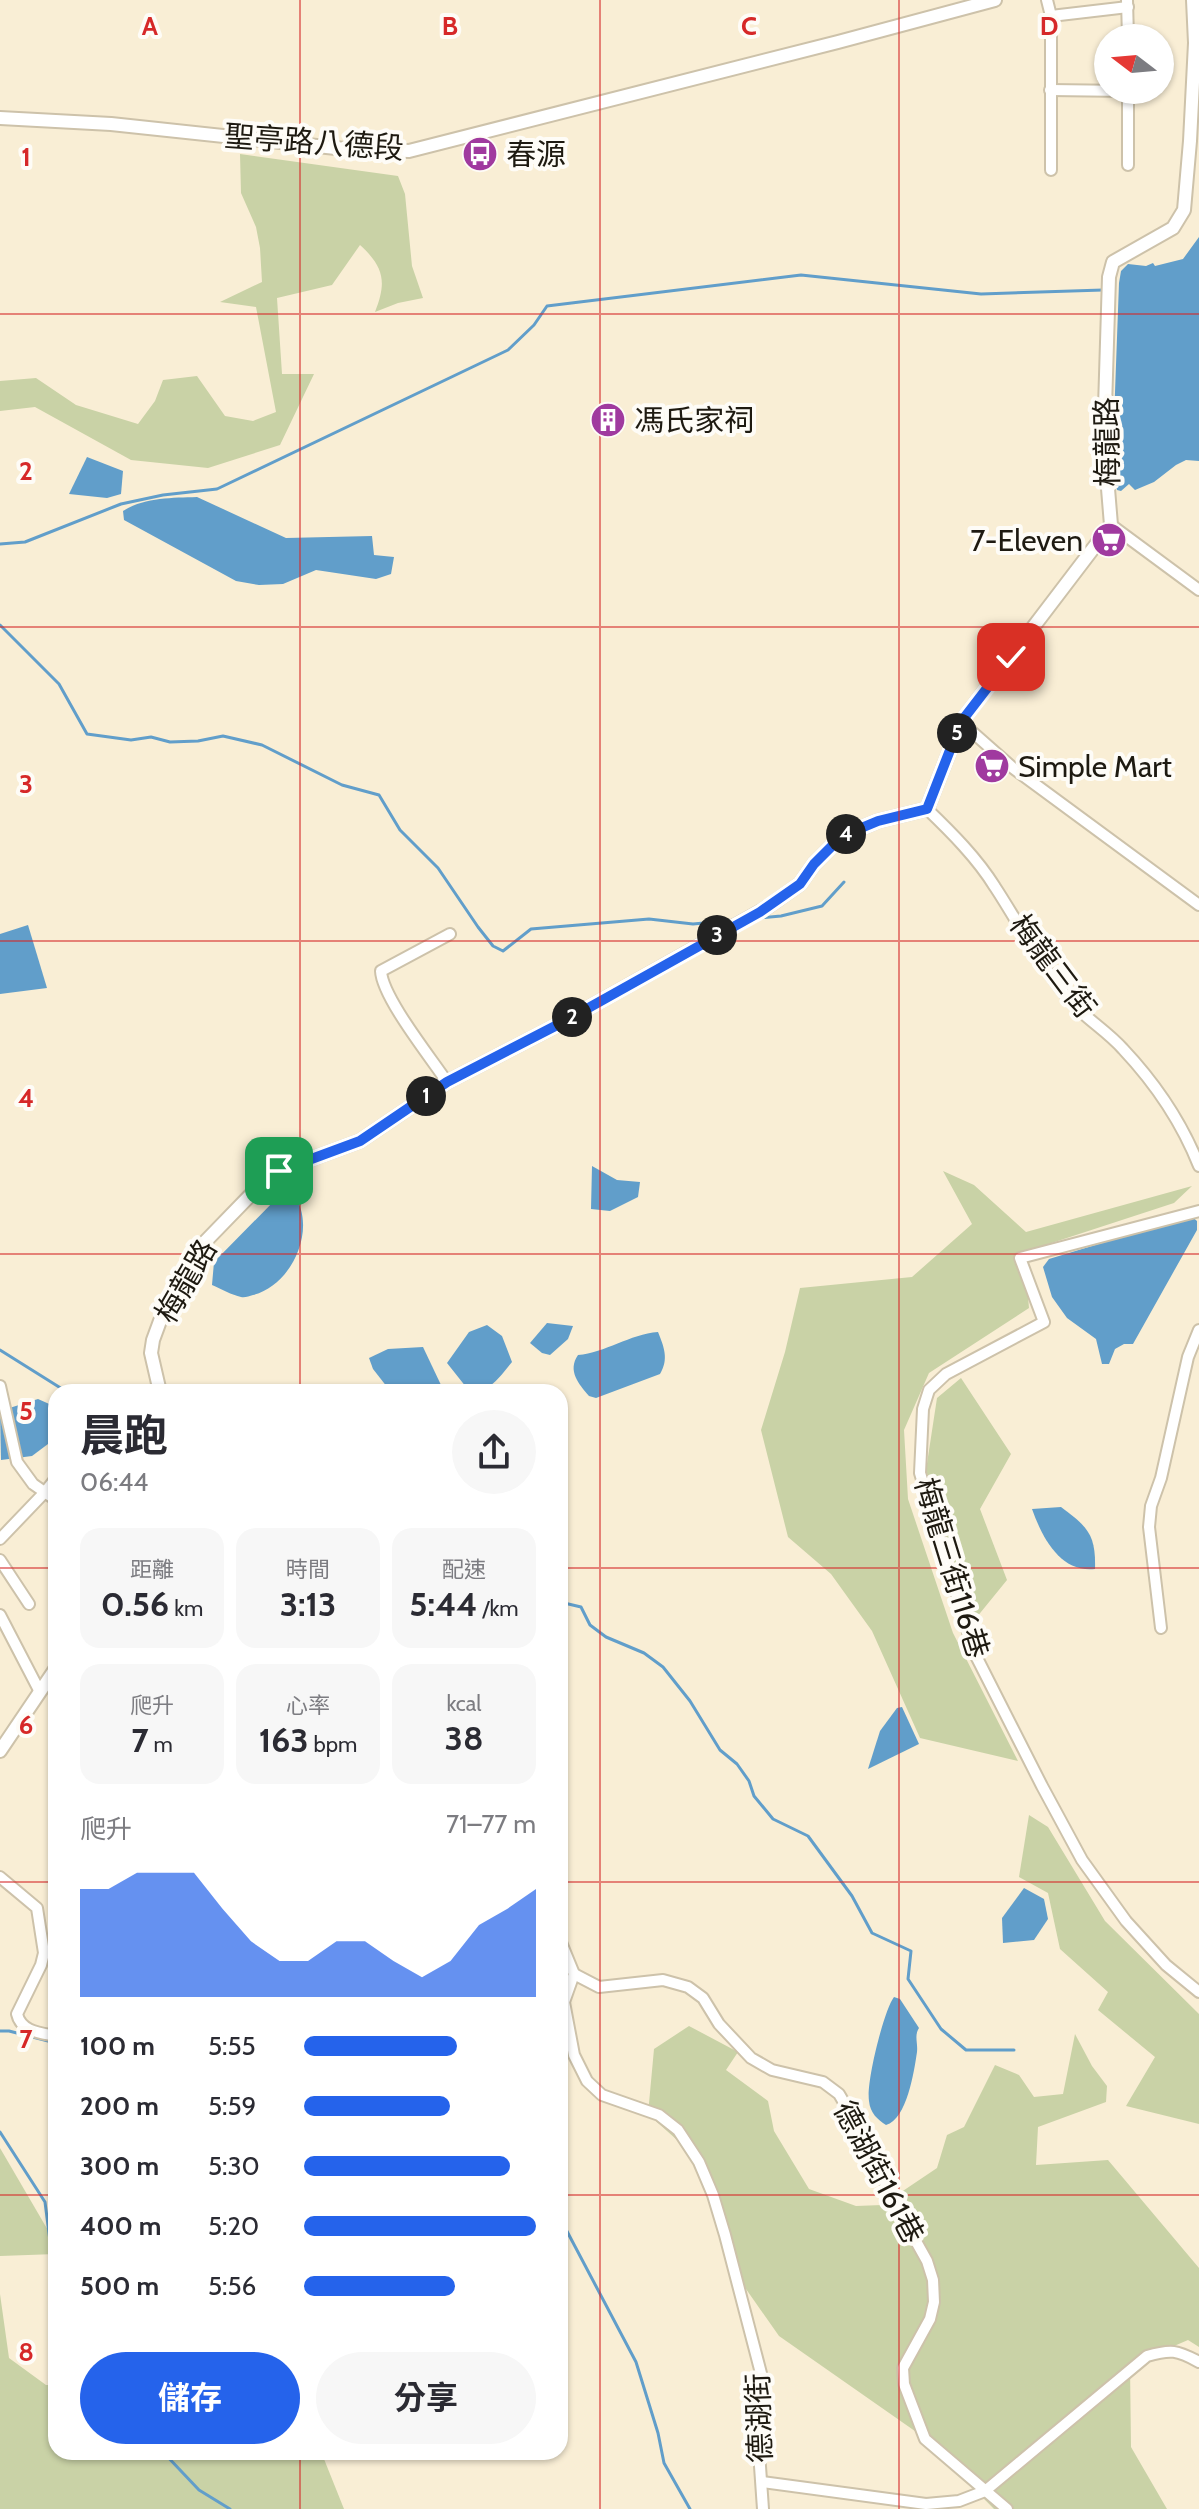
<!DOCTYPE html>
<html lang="zh-TW">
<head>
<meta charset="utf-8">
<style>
	:root { --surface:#fff; --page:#f7f7f7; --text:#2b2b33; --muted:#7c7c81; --accent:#2563eb }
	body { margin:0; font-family:Cabin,"Noto Sans TC",sans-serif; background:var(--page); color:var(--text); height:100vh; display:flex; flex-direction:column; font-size:30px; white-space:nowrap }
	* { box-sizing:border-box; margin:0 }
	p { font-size:26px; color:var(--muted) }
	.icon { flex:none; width:44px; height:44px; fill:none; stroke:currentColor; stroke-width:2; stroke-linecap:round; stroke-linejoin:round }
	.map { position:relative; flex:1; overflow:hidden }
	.details { position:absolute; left:48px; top:1384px; width:520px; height:1076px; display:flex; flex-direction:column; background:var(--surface); border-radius:24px; box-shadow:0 2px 6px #0004 }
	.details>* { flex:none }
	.needle { width:52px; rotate:286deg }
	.controls { position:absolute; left:1094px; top:24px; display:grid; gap:16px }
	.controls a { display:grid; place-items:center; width:80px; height:80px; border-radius:50%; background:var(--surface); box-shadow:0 2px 6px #0004; font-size:40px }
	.pin { position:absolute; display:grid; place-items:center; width:68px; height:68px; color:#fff; margin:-34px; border-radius:16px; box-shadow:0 4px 12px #0006 }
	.km { position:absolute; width:40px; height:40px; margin:-20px; border-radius:50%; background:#222; color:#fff; font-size:22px; line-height:40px; text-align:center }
	.round { display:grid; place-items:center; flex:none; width:84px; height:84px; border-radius:42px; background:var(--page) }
	.headline { display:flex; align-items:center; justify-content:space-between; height:136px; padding:0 32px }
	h1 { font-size:44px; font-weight:700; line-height:60px }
	.stats { display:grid; grid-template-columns:repeat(3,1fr); gap:12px; height:136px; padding:8px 32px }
	.stats div { display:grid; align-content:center; border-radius:20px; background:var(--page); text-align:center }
	.stats b { font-size:34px; font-weight:700 }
	.stats small { font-size:22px; font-weight:400 }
	.stats p { font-size:22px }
	.chart { height:224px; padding:16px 32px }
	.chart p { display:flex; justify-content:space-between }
	.chart svg { width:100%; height:144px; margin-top:8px; fill:var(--accent); opacity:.7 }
	.cta { display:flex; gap:16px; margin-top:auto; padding:16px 32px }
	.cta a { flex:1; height:92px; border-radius:48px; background:var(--accent); color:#fff; font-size:32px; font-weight:700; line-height:92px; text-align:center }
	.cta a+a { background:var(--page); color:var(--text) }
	ul { padding:0 32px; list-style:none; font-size:26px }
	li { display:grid; grid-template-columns:128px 96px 1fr; align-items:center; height:60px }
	li i { height:20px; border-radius:10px; background:var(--accent) }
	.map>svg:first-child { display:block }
</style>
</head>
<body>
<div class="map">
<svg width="1199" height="2509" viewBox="0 0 1199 2509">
	<rect width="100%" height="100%" fill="#f9eed5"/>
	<g fill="#c9d2a6">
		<path d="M 240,154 L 398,176 L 405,194 L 412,266 L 423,298 L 398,303 L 375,312 C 387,282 384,267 360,245 L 332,285 L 277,298 L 282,374 L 314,374 L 280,445 L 208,468 L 131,460 L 35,407 L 0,411 L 0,381 L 36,378 L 76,405 L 138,424 L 155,401 L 163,380 L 197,376 L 225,416 L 253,421 L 276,412 L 256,307 L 220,302 L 262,282 L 260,248 L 256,227 L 241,193 Z"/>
		<polygon points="943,1171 974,1185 1026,1232 1192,1186 1174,1203 1024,1252 1029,1308 929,1373 904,1430 908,1499 953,1633 1018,1761 920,1738 872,1631 831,1574 788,1537 761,1430 785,1352 800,1288 912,1277 972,1224"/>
		<polygon points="961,1378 1011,1454 980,1509 1007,1580 972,1623 926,1470 937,1398"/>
		<polygon points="1029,1815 1048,1827 1105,1921 1199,2014 1199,2124 1126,2106 1155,2057 1098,2010 1108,1992 1060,1949 1048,1893 1019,1877"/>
		<polygon points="689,2026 738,2052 726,2070 768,2101 774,2131 809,2189 856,2206 882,2205 937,2168 947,2135 964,2127 995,2065 1019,2075 1034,2097 1063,2094 1075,2034 1092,2066 1107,2086 1106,2102 1038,2127 1036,2165 1108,2160 1199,2268 1199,2347 1188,2340 1130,2365 1131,2447 1167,2509 994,2509 922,2436 779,2336 746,2289 696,2157 648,2114 654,2049"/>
		<polygon points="0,2148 56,2244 56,2254 0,2256"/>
		<polygon points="0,2294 9,2358 46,2385 56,2385 56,2452 324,2452 324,2459 344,2509 0,2509"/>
	</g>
	<g fill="#619eca">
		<polygon points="1199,237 1199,461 1186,460 1176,465 1154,482 1135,490 1129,484 1121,491 1117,490 1112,474 1119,283 1121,271 1128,264 1146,266 1153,263 1155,266 1183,259"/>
		<polygon points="87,457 123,471 121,494 107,498 69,494"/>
		<path d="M 197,497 L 286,538 L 372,536 L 374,555 L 394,557 L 391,574 L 376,579 L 316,570 L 283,584 L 259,585 L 236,581 L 124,520 L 123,511 C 145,497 172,498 197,497 Z"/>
		<polygon points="28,925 47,988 0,994 0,934"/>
		<polygon points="592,1166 617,1180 640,1182 638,1197 610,1211 591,1209"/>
		<path d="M 294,1195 C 318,1229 291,1286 253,1295 C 249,1296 245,1298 241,1297 C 232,1295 221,1289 212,1285 L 214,1262 L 278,1197 Z"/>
		<polygon points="1191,1216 1197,1221 1197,1230 1133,1344 1124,1344 1115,1349 1109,1364 1102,1364 1096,1339 1067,1318 1052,1297 1043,1267 1049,1259"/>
		<polygon points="547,1323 573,1326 568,1339 550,1355 542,1353 530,1343"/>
		<path d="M 487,1325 L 502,1336 L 512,1362 C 500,1376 491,1392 470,1392 L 447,1363 L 469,1332 Z"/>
		<path d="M 658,1332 C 664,1347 669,1359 660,1374 L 596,1398 L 589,1396 C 579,1384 567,1371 578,1355 C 605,1353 630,1334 658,1332 Z"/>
		<polygon points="423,1347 441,1385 435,1392 391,1392 373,1369 369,1358 388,1349"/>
		<polygon points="38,1399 56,1407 56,1438 32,1456 1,1460 0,1411"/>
		<path d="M 1061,1507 C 1088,1527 1096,1535 1095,1569 C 1060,1573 1042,1537 1032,1509 Z"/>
		<polygon points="902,1707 919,1744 868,1769 880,1731 897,1708"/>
		<polygon points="1024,1888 1044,1899 1048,1919 1034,1940 1003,1943 1002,1918"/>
		<path d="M 894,1997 L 900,1999 L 919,2028 C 914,2036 918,2042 917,2052 C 914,2072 907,2119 886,2125 C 878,2120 870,2113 869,2101 C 866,2082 884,2010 894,1997 Z"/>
	</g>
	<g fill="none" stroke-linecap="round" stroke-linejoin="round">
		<g stroke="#619eca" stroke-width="3">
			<polyline points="0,544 25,542 121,504 163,495 217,489 508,350 534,325 547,306 801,275 981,294 1103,290"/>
			<polyline points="0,625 59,684 87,734 131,740 151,737 170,742 198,741 223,736 262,745 342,785 379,795 400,830 438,868 478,927 493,946 503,951 531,929 649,919 693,924 736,920"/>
			<polyline points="760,918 781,916 822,906 844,882"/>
			<polyline points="0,1350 67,1392"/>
			<polyline points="560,1602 581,1607 590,1625 606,1637 644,1653 663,1667 690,1701 720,1750 737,1764 749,1781 754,1796 773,1819 808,1836 852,1896 872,1933 911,1951 908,1979 941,2029 966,2050 1014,2050"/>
			<polyline points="0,2031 9,2031 56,2043"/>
			<polyline points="0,2132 45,2202 50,2241 56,2251"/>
			<polyline points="560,2218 636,2362 658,2433 664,2463 690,2509"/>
			<polyline points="163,2452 199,2490 230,2509"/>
		</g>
		<defs>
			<g id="minor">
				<polyline points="1047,0 1051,16 1051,170"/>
				<polyline points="1127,0 1128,38"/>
				<polyline points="1051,16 1128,7"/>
				<polyline points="1050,90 1128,91"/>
				<polyline points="1128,90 1128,165"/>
				<polyline points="1111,525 1199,590"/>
				<polyline points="961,722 1013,768 1199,905"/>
				<path d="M 927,809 C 951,832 977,858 995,887 C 1020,925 1042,969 1073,1004 C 1088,1020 1108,1032 1123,1049 C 1155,1083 1182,1123 1199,1166"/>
				<path d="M 447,1082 C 431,1058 382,997 381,971 L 450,934"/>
				<polyline points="1199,1211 1020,1258 1044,1322 946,1374 929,1390 923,1409 920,1473 974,1652 1042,1786 1082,1860 1126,1921 1166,1965 1199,1992"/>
				<polyline points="0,1386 17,1462 33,1484 56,1500"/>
				<polyline points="0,1539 45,1492 56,1478"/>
				<polyline points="0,1560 29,1604"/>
				<polyline points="0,1615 40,1692"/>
				<polyline points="1161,1628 1149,1527 1151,1506 1161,1478 1188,1357 1199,1330"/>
				<path d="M 0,1877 L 37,1908 L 44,1953 L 41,1965 L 17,2014 C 21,2032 41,2033 56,2036"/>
				<polyline points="560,1940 574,1974 564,2002 574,2055 587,2081 602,2095 659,2115 678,2130 699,2162 713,2195 725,2235 763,2381 759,2452 763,2509"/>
				<polyline points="574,1974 599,1987 663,1980 688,1987 703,1998 719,2024 751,2058 772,2070 823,2082 839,2094 863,2135 893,2200 927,2261 933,2280 934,2302 930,2319 903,2368 904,2384 925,2439 1007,2509"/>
				<path d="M 762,2482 L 926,2504 L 959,2501 L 985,2491 L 1147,2356 C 1171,2349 1177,2350 1199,2362"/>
			</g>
			<g id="tertiary">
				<polyline points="0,118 111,124 345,149 409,151 838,42 995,0"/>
				<polyline points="160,1392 151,1353 153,1340 160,1321 201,1246 266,1179 279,1171 360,1141 447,1082 565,1021 763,910 800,884 814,864 842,836 878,821 927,809 961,722 1111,525 1104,440 1109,277 1113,262 1173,228 1184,210 1190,141 1195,43 1193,0"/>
				<polyline points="0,1751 56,1668"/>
			</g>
		</defs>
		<use href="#minor" stroke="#cdc2aa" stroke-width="14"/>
		<use href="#tertiary" stroke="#cdc2aa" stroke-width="16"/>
		<use href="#minor" stroke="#fff" stroke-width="10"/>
		<use href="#tertiary" stroke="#fff" stroke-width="12"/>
	</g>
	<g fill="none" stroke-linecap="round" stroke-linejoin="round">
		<defs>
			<polyline id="route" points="279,1171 360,1141 447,1082 565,1021 760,912 800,884 814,864 842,836 878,821 927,809 961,722 1011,657"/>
		</defs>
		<use href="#route" stroke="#fff" stroke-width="16"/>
		<use href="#route" stroke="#2563eb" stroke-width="10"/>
	</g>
	<path fill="none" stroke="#d62828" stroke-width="2" stroke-opacity="0.55" d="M 300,0 L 300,1392M 600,0 L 600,2509M 899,0 L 899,2509M 0,314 L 1199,314M 0,627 L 1199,627M 0,941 L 1199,941M 0,1254 L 1199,1254M 0,1568 L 56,1568M 560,1568 L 1199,1568M 0,1882 L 56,1882M 560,1882 L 1199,1882M 0,2195 L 56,2195M 560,2195 L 1199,2195M 300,2452 L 300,2509"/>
	<defs>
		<symbol id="bus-disc" viewBox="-11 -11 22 22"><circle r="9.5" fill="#a03a9f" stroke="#fefcf7"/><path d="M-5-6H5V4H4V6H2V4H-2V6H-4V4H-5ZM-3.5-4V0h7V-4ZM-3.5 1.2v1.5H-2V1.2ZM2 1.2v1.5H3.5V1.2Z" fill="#fff"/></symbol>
		<symbol id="building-disc" viewBox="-11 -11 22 22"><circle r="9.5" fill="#a03a9f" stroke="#fefcf7"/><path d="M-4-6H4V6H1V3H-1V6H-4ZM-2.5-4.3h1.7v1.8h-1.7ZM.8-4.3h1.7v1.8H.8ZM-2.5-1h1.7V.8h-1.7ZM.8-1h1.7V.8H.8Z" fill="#fff"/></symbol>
		<symbol id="supermarket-disc" viewBox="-11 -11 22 22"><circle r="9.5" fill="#a03a9f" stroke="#fefcf7"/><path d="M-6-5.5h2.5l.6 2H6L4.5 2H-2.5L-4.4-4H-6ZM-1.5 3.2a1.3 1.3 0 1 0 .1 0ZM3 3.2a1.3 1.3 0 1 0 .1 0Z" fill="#fff"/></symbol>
	</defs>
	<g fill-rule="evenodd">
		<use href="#bus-disc" x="460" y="134" width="40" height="40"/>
		<use href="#building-disc" x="588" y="400" width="40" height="40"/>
		<use href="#supermarket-disc" x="1089" y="520" width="40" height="40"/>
		<use href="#supermarket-disc" x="972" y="746" width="40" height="40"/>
	</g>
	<g text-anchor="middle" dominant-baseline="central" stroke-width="8" stroke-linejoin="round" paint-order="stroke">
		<g font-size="30" fill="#1e1a11" stroke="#fefcf7">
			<text transform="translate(314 142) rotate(4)">聖亭路八德段</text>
			<text transform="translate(1107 442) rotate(-91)">梅龍路</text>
			<text transform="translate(1053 966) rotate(53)">梅龍三街</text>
			<text transform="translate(186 1281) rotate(-60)">梅龍路</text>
			<text transform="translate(952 1568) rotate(73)">梅龍三街116巷</text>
			<text transform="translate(879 2172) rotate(62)">德湖街161巷</text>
			<text transform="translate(759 2418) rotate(-92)">德湖街</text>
		</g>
		<g font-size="30" fill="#1e1a11" stroke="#fefcf7" text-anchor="start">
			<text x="506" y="154">春源</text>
			<text x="634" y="420">馮氏家祠</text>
			<text x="1083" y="540" text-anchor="end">7-Eleven</text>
			<text x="1018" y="766">Simple Mart</text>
		</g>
	</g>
	<g font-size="26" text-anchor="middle" font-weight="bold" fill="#d62828" stroke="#fefcf7" stroke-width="8" stroke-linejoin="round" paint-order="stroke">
		<text x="150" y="35">A</text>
		<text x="450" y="35">B</text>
		<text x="749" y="35">C</text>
		<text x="1049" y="35">D</text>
		<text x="26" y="166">1</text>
		<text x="26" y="480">2</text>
		<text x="26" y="793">3</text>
		<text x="26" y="1107">4</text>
		<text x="26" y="1420">5</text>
		<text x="26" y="1734">6</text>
		<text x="26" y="2048">7</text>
		<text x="26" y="2361">8</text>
	</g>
</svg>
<div class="controls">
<a><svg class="needle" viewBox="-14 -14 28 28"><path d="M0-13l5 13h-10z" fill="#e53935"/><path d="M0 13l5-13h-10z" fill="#7c7c81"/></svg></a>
</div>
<div class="pin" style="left:279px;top:1171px;background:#1e9e55"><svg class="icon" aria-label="arrive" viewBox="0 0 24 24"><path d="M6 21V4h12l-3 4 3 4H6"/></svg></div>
<div class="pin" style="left:1011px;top:657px;background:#d93025"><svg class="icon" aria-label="check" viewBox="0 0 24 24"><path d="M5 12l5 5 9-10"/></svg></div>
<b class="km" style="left:426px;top:1096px">1</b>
<b class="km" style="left:572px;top:1017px">2</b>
<b class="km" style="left:717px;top:935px">3</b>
<b class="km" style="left:846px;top:834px">4</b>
<b class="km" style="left:957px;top:733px">5</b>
<section class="details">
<div class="headline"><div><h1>晨跑</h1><p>06:44</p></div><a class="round"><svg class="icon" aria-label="share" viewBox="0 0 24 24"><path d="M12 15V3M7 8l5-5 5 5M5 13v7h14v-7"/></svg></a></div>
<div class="stats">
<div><p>距離</p><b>0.56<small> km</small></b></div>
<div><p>時間</p><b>3:13</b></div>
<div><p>配速</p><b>5:44<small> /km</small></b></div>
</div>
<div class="stats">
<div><p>爬升</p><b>7<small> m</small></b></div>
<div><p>心率</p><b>163<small> bpm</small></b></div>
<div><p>kcal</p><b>38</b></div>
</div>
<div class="chart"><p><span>爬升</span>71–77 m</p>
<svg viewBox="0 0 160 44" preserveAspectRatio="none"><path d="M0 44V11L10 11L20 6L30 6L40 6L50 17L60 27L70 33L80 33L90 27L100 27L110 33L120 38L130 33L140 22L150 17L160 11V44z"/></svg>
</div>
<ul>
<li><b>100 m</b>5:55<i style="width:66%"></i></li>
<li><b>200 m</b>5:59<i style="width:63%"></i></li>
<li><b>300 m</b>5:30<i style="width:89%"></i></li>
<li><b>400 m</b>5:20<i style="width:100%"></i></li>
<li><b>500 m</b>5:56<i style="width:65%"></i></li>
</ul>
<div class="cta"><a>儲存</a><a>分享</a></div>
</section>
</div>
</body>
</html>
